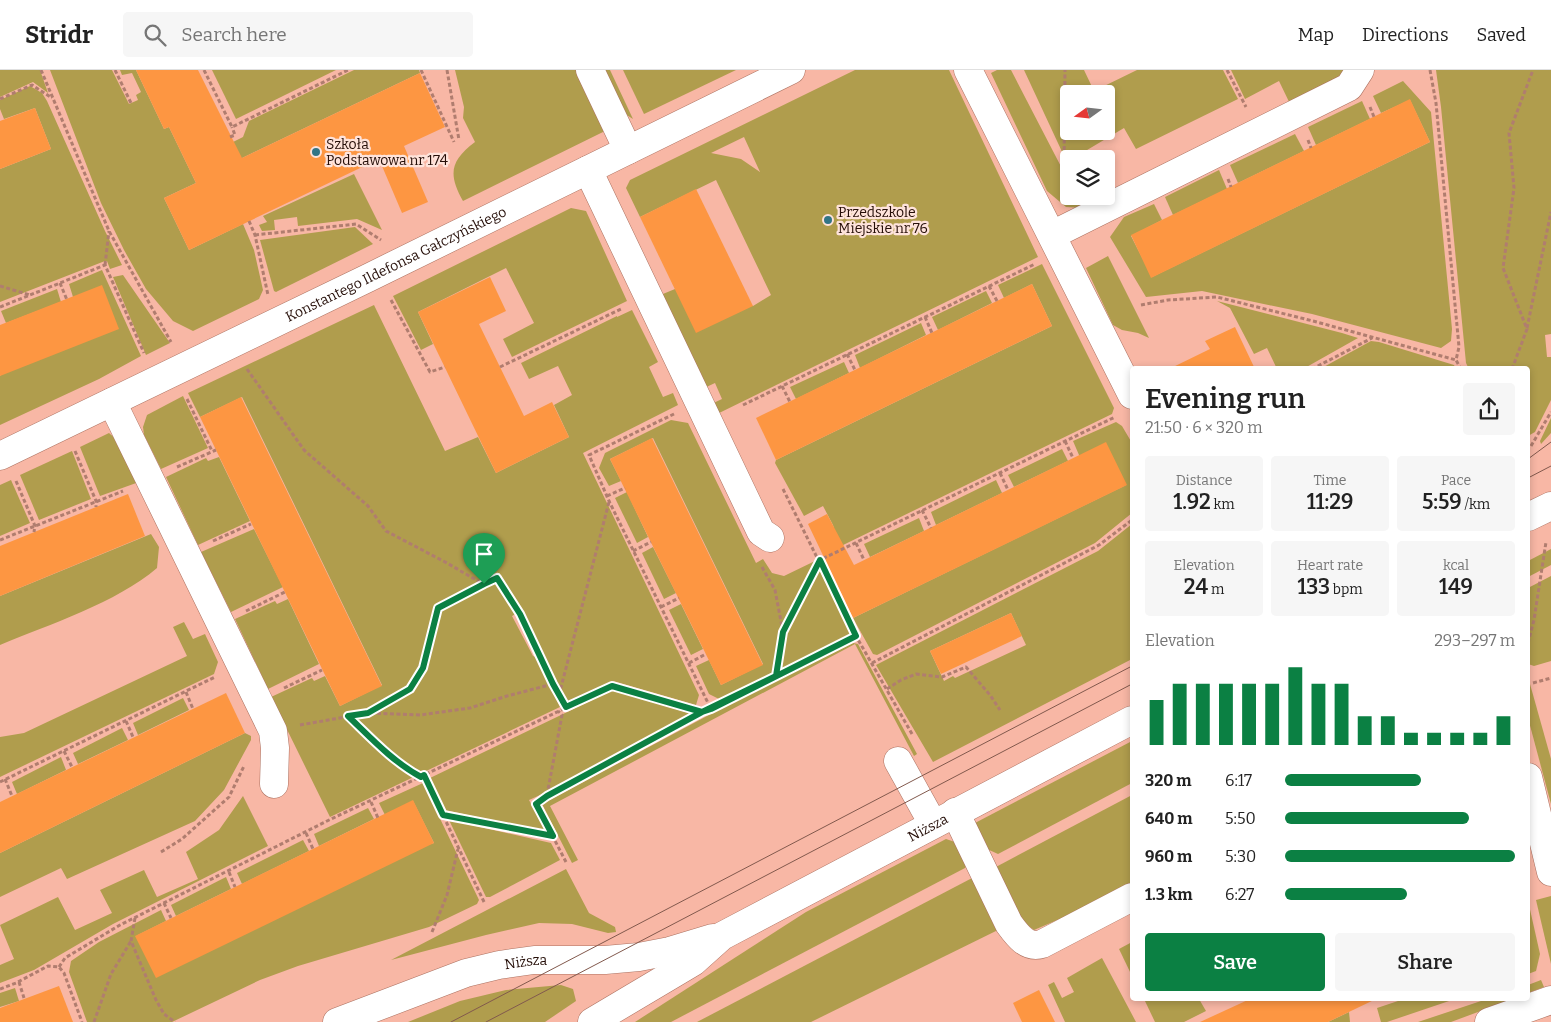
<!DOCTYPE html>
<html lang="en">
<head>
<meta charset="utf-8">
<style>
	:root { --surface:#fff; --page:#f6f6f6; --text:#222; --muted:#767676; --line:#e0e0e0; --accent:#0b8043 }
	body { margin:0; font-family:Bitter,serif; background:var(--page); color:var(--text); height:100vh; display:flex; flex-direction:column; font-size:19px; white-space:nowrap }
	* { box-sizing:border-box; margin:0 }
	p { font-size:16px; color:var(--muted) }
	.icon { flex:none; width:28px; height:28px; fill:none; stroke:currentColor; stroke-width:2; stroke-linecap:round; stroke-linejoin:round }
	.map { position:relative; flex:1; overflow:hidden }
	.details { position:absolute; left:1130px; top:296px; width:400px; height:635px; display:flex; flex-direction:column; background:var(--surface); border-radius:5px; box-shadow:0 2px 8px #0003 }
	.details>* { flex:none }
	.needle { width:32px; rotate:255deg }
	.fabs { position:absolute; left:1060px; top:15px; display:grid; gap:10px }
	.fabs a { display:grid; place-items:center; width:55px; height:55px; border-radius:5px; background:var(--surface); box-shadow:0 2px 8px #0003; font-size:25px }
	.pin { position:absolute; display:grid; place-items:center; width:42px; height:42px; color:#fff; margin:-51px -21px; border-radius:50% 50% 50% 0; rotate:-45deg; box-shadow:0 0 5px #0007 }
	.pin .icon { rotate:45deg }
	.round { display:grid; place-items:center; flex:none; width:52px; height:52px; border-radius:5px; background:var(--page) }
	.overview { display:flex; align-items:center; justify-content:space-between; height:85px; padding:0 15px }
	h1 { font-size:28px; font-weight:600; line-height:38px }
	.figures { display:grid; grid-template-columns:repeat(3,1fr); gap:8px; height:85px; padding:5px 15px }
	.figures div { display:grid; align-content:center; border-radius:5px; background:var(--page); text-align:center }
	.figures b { font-size:21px; font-weight:600 }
	.figures small { font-size:14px; font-weight:400 }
	.figures p { font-size:14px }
	.chart { height:140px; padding:10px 15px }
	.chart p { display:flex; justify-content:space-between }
	.chart svg { width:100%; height:90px; margin-top:5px; stroke:var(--accent); stroke-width:6 }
	.cta { display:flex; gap:10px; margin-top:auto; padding:10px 15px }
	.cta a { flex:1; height:58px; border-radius:5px; background:var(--accent); color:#fff; font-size:20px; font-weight:600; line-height:58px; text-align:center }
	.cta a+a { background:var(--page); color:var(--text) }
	ul { padding:0 15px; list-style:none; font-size:16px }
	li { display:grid; grid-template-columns:80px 60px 1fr; align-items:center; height:38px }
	li i { height:12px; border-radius:6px; background:var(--accent) }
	header { display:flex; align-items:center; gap:30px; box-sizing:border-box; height:70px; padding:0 25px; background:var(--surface); border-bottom:1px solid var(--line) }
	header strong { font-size:24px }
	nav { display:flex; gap:28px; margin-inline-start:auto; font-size:18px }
	.search { width:350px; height:45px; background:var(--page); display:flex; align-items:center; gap:12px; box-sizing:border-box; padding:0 18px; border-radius:5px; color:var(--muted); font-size:19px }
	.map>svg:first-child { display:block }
</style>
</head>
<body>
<header>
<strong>Stridr</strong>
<div class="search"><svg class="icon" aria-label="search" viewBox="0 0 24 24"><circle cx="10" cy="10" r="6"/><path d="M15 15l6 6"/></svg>Search here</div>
<nav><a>Map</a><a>Directions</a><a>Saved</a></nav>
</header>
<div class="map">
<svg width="1551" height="952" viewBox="0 0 1551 952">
	<rect width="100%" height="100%" fill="#f8b7a5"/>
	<g fill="#b09d4d" fill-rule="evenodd">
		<polygon points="0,0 40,0 48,23 33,12 0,27"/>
		<polygon points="50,0 112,0 129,34 138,30 136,25 141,22 132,3 122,5 120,0 136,0 164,59 169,57 196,113 164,128 189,180 243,154 254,180 263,220 259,229 193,261 173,251 146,219 124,180 101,133"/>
		<polygon points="212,0 336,0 236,49"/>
		<polygon points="354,0 419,0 420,3 240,89 233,72 243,67 249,51"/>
		<path d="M 455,0 L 581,0 L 607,55 L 603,62 L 463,131 C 448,104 450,91 475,72 L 463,48 L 464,37 Z"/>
		<polygon points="600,0 610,0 633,49 619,40"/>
		<polygon points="623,0 736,0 644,44"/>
		<path d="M 855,0 L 949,0 L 1038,187 L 711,347 L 705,337 L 722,329 L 715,313 L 702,319 L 658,226 L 675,219 L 753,236 L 771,225 L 716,110 L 640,147 L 626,118 L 630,110 ZM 744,67 L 760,102 L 741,89 L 711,83 Z"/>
		<polygon points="997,0 1011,0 1069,112 1069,126 1076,126 1082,138 1066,137 1047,121 991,3"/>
		<path d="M 1024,0 L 1084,0 L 1094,21 L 1137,0 L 1223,0 L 1238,29 L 1136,79 L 1124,58 L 1072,89 L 1069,89 L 1069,91 L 1064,86 ZM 1069,24 L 1106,24 L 1106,61 L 1069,61 Z"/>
		<polygon points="1231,0 1346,0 1336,15 1292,38 1279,11 1245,29"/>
		<polygon points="1436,0 1551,0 1551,264 1545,265 1547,287 1551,287 1551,330 1535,362 1528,366 1528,299 1469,299 1466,293 1441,37"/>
		<polygon points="1403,11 1431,42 1452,259 1451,271 1441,278 1312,244 1202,221 1146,227 1110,167 1124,147 1154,134 1162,150 1131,166 1152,207 1430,72 1410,30 1381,43 1373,26"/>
		<polygon points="30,16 42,23 47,31 105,161 122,195 110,199 107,191 105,191 0,232 0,99 51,79 35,38 4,49 0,39 0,30"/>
		<polygon points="1362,31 1370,49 1316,75 1308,57"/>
		<polygon points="1295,64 1304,81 1238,113 1230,95"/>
		<polygon points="1219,100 1227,119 1173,145 1165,127"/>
		<polygon points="354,104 382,160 357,149 298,156 297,147 274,150 275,160 262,161 259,155 267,152 263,146"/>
		<polygon points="571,138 586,141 627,231 512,287 503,269 534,253 506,198 418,242 433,274 421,280 393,226"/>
		<polygon points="355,157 373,174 276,222 274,221 260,170"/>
		<polygon points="1108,186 1149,268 1138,263 1122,260 1113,255 1086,198"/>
		<polygon points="1042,194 1114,338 1112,344 839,477 833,455 823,436 804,446 775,393 776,390 1052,256 1032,214 1004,228 998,215"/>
		<polygon points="102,200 141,286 99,309 0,355 0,306 73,227 69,214"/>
		<polygon points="123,205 170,273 146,285 113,207"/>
		<polygon points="57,219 61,232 6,253 1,241"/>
		<polygon points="986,221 992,233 938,260 932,247"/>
		<polygon points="1217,231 1342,263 1358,268 1303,299 1277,299 1267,278 1254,284 1230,238"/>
		<polygon points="374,235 445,381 478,367 496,403 569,367 554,335 572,325 558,296 529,309 521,293 617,246 617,247 632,240 658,292 649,297 663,327 673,323 678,335 583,383 699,625 696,635 613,611 567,632 521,541 512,546 533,586 536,587 560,637 330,747 271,627 312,608 314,611 325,606 340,636 382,615 242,327 200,347 188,323"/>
		<polygon points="921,253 926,265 860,298 855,285"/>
		<polygon points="1371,271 1379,272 1454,295 1456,299 1320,299"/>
		<polygon points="844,292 849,303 796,329 790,317"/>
		<polygon points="183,326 208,378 161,399 144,365 143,357 147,345"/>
		<polygon points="1551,348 1551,363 1541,374 1540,371"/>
		<polygon points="671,350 688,353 756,493 763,489 772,503 784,506 815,491 851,565 721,630 709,624 696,596 709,590 721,615 763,594 653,368 610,389 621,411 609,416 599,398 605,383"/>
		<polygon points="1116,352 1122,356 1132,373 1132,443 1095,473 877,585 873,584 853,548 1126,415 1079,385 1073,371"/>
		<polygon points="109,363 117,370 139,412 100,426 80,377"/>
		<polygon points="1062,379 1068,391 1014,417 1008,405"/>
		<polygon points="72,381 91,429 39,450 20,405"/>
		<polygon points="219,387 250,451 198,475 166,407 206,388 208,391"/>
		<polygon points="11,410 30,453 0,466 0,415"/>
		<polygon points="996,410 1002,423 936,455 931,442"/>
		<polygon points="627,422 648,467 637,473 615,428"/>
		<polygon points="919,448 924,461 870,487 864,474"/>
		<path d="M 1132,454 L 1132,589 L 933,692 L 876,595 L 1098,481 ZM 1011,543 L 1026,575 L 955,608 L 953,606 L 944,611 L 930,581 Z"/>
		<polygon points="254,459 283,517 231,542 201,482"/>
		<path d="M 151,464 L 159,477 L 157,498 C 116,533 50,554 0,575 L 0,526 Z"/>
		<polygon points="653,477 676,523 664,529 642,483"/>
		<polygon points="1551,479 1551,495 1528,507 1528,491"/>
		<polygon points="1551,506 1551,591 1534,596 1528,594 1528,518"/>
		<polygon points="288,529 319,594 268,619 235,549 275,531 277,534"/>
		<polygon points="681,534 703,579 691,585 669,540"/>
		<polygon points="184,552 193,569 205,564 218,592 214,604 0,707 0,667 24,663 187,586 173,557"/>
		<polygon points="853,573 858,574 917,684 914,686 855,574 550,736 578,790 572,793 542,734 737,630"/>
		<polygon points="1528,611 1530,614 1551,689 1551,734 1528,648"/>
		<polygon points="613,620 692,644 547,722 529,730 546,762 445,740 430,708"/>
		<polygon points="183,628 189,640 138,665 133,653"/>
		<polygon points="122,658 128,670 78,694 73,683"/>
		<polygon points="245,663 251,666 251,670 224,720 195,751 67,809 61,798 0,827 0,783"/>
		<polygon points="1132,671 1132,713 998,784 987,779 975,753"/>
		<polygon points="61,687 66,700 17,724 12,712"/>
		<polygon points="423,713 479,830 477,834 429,857 298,896 260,910 172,952 87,952 69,902 71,891 99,872 161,840 166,851 136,866 434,773 413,731 385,745 379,733"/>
		<polygon points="1132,725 1132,818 1034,860 1019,849 994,798"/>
		<polygon points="243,726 268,776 113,854 34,900 0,913 0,895 14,889 0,855 58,827 75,860 112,843 100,820 144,800 157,827 198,809 186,782 219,760"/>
		<polygon points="368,738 374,749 319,776 314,764"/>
		<polygon points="449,750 551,773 560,790 490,827 486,827"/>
		<polygon points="946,769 958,773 969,792 965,798 671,952 635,952 806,842"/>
		<polygon points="303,770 309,781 242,814 237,803"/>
		<polygon points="566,799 589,843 615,857 616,862 608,863 572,854 539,853 486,865 391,890"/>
		<polygon points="226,807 231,819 176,846 171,835"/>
		<polygon points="974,807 998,860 811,952 697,952"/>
		<polygon points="1551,826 1551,894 1536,830"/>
		<polygon points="1529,835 1540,884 1536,901 1528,904"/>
		<polygon points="1132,872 1132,906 1119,879"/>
		<polygon points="1102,888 1136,952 1065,952 1048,915 1054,912 1062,928 1074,922 1067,908"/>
		<polygon points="1541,910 1544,917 1528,923 1528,915"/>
		<polygon points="561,915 573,919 576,931 545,952 408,952 460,931 506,920"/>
		<polygon points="15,918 19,931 0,937 0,923"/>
		<polygon points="1144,929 1199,929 1206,941 1184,952 1155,952"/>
		<polygon points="1404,929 1455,929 1387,952 1381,952 1377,938"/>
		<polygon points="1487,929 1513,929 1451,952 1418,952"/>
		<polygon points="1349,942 1350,952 1328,952"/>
	</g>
	<g fill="#fd9642">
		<polygon points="136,0 198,0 242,88 420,3 445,57 404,76 428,132 402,143 379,89 189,180 164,128 196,113 169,57 164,59"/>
		<polygon points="1410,29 1430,72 1151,208 1131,165"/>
		<polygon points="35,38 51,79 0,99 0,51"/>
		<polygon points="696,119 753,236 696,263 640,147"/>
		<polygon points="490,207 506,241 479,254 524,346 552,332 569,367 496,403 418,242"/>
		<polygon points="1032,214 1052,256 776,390 756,348"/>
		<polygon points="102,215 119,259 0,306 0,255"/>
		<polygon points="1235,257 1255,299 1169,299 1210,279 1205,271"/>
		<polygon points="241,327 382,616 340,636 200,347"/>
		<polygon points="652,368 763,595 721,615 610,389"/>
		<polygon points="1106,372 1127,415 853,548 808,454 827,444 854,495"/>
		<polygon points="128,424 145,466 0,526 0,476"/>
		<polygon points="1011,543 1022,566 941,604 930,581"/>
		<polygon points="226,623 245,663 0,783 0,732"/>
		<polygon points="413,730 434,773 156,908 135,866"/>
		<polygon points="59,916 73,952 0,952 0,938"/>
		<polygon points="1039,920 1055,952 1022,952 1013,933"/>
		<polygon points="1250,929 1376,929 1328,952 1200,952"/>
	</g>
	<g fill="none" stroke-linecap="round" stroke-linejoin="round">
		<defs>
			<g id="minor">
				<polyline points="590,0 628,80"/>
				<polyline points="968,0 1132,325"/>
				<polyline points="588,100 761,462 770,468"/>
				<polyline points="1052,165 1341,21 1349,17 1360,0"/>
				<polyline points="112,332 273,661 275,678 274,714"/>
				<path id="s1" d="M 0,386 L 368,208 L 791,0"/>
				<polyline points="1528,447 1551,436"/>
				<polyline points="898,691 933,754"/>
				<polyline points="1528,707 1551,802"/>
				<path d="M 955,742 L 1009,854 C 1017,865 1027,879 1042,874 L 1132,827"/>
				<path id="s2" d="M 337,952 L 466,903 L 499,895 L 534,890 L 605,890 L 639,887 L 670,881 L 713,868"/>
				<path id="s3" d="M 592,952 L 693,892 L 722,866 L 1132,650"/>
				<polyline points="1489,952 1551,930"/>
			</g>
		</defs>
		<use href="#minor" stroke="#ac7160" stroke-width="29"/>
		<g stroke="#b07d6f" stroke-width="3" stroke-dasharray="4 2.5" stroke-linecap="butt">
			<polyline points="41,0 109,161 171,272"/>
			<polyline points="115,0 131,33"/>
			<polyline points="204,0 232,57 348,0"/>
			<polyline points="421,0 454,72"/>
			<polyline points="447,0 459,70"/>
			<polyline points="1227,0 1246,37"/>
			<polyline points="1430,0 1436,33 1459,277 1456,290 1461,299"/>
			<polyline points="0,29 32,15 52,28"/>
			<polyline points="1370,37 1374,47"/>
			<polyline points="230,67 235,65 232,57"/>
			<polyline points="1308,70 1311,78"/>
			<polyline points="1064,93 1065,0"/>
			<polyline points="1228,109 1231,117"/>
			<polyline points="249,151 255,165 268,225"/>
			<polyline points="255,165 356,154 381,170"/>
			<polyline points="105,195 109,161"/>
			<polyline points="60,213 67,230"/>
			<polyline points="0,216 30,225"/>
			<polyline points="989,216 997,231"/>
			<polyline points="391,230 430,302 445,297"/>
			<polyline points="1141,235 1168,230 1217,227 1313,251 1456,290"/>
			<polyline points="0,237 105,195 144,283"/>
			<polyline points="925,247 932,263"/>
			<polyline points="1527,258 1551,142"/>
			<polyline points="847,284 855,300"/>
			<polyline points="500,297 621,239"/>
			<polyline points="247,299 304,380 368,436 386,461 447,493 483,514"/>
			<polyline points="1312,299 1372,268"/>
			<polyline points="1512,299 1527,259 1503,198 1514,118 1509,63 1533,0"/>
			<polyline points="782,316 790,332"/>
			<polyline points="187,329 212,381"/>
			<polyline points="743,335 1035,194"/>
			<polyline points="674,344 589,385 609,431 711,639"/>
			<polyline points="1065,371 1073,388"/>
			<polyline points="1531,376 1551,342"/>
			<polyline points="75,381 96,431 96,437"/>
			<polyline points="177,397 216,380"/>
			<polyline points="1000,403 1008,420"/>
			<polyline points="16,411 35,456 34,462"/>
			<polyline points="783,419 856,566 912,664"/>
			<polyline points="607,426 625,418"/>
			<polyline points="922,440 931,458"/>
			<polyline points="0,470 123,421"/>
			<polyline points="213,471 251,454"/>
			<polyline points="856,473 864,490"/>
			<polyline points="633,481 651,472"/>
			<polyline points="762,497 775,520 783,562 776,606"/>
			<polyline points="661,537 679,528"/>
			<polyline points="246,541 285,522"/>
			<polyline points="783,562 820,490 1115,347"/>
			<polyline points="1528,573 1534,550 1546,472"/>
			<polyline points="689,593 706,584"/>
			<polyline points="872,593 1099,475 1132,450"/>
			<polyline points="1533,613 1551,608"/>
			<polyline points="284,618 322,600"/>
			<polyline points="887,619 901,610 916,604 942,607 966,597 990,625 1000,640"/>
			<polyline points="186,622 193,639"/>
			<polyline points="559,625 609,432"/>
			<polyline points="368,643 410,619 423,597 438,538 497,508 520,543 553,614 566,637"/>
			<path d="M 349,646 C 371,668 393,692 421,707"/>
			<polyline points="126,651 133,667"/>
			<polyline points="300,655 368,643 420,645 470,638 507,626 553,614"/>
			<polyline points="64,681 72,697"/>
			<polyline points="424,705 485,834"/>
			<polyline points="5,709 12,726"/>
			<polyline points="0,712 215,607"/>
			<polyline points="547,725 562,645 558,641"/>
			<polyline points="371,732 378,748"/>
			<polyline points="443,745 552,766"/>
			<polyline points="306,763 313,779"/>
			<polyline points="161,782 182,769 229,727 244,696"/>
			<polyline points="566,792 536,734 547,726 702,643 856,566"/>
			<polyline points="229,802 235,817"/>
			<polyline points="164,833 171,848"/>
			<polyline points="135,848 131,871 156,930 164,944 175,952"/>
			<polyline points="432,862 447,825 458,779"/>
			<polyline points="59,897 65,888 120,855 327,751 612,616 702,643"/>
			<polyline points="19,912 24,928"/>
			<polyline points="0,919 16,913 48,896 59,897 64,903 82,952"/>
			<polyline points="94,952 111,904 131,871"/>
		</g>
		<use href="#minor" stroke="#fff" stroke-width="28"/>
		<g stroke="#82594d" stroke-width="1">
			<polyline points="1528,389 1551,372"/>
			<polyline points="1528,408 1551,396"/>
			<polyline points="451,952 1132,596"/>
			<polyline points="486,952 1132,614"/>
		</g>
	</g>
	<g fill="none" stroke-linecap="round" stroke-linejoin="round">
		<defs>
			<path id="route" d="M 484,514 L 497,508 L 520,544 L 553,614 L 566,637 L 612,616 L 702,642 L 711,639 L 856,566 L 820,490 L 783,562 L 776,606 L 702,642 L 547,726 L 536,734 L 553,766 L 443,745 L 424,705 L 421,707 C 393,692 371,668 348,646 L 368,643 L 410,619 L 423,598 L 438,538 L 484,514"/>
		</defs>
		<use href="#route" stroke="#fff" stroke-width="10"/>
		<use href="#route" stroke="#0b8043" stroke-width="6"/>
	</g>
	<g fill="#327586" stroke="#fee3db" stroke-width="2">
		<circle cx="316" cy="82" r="5"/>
		<circle cx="828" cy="150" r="5"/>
	</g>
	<g text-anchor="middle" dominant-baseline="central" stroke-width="4.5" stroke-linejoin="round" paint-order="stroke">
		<g font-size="14" fill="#250e08" stroke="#fee3db" text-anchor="start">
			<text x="326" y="74">Szkoła<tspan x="326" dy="16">Podstawowa nr 174</tspan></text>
			<text x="838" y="142">Przedszkole<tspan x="838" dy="16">Miejskie nr 76</tspan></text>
		</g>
		<g font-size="14" fill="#250e08" stroke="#fee3db">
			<text stroke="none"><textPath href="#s1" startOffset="440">Konstantego Ildefonsa Gałczyńskiego</textPath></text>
			<text stroke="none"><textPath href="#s3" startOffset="389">Niższa</textPath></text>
			<text stroke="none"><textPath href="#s2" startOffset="199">Niższa</textPath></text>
		</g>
	</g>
</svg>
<div class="fabs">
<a><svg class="needle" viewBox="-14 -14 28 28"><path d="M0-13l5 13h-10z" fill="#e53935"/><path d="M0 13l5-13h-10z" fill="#767676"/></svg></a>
<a><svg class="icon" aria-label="layers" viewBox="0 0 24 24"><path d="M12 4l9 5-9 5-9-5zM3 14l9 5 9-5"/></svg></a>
</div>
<div class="pin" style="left:484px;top:514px;background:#1e9e55"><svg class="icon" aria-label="arrive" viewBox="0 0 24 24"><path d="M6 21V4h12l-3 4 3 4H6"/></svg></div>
<section class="details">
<div class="overview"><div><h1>Evening run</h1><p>21:50 · 6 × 320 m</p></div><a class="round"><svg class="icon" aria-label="share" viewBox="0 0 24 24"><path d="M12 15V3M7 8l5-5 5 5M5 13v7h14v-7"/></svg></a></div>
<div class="figures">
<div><p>Distance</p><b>1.92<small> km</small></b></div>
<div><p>Time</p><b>11:29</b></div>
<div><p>Pace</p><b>5:59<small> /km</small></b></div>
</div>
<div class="figures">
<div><p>Elevation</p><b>24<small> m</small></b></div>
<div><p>Heart rate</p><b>133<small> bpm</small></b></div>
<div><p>kcal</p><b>149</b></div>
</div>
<div class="chart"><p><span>Elevation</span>293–297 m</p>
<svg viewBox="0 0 160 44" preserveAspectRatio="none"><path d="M5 44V22M15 44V14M25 44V14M35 44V14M45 44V14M55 44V14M65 44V6M75 44V14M85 44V14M95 44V30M105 44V30M115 44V38M125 44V38M135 44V38M145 44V38M155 44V30"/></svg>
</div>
<ul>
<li><b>320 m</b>6:17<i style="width:59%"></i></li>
<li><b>640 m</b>5:50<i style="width:80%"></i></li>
<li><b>960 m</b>5:30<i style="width:100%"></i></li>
<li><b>1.3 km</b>6:27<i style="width:53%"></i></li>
</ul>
<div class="cta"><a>Save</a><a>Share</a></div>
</section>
</div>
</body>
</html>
